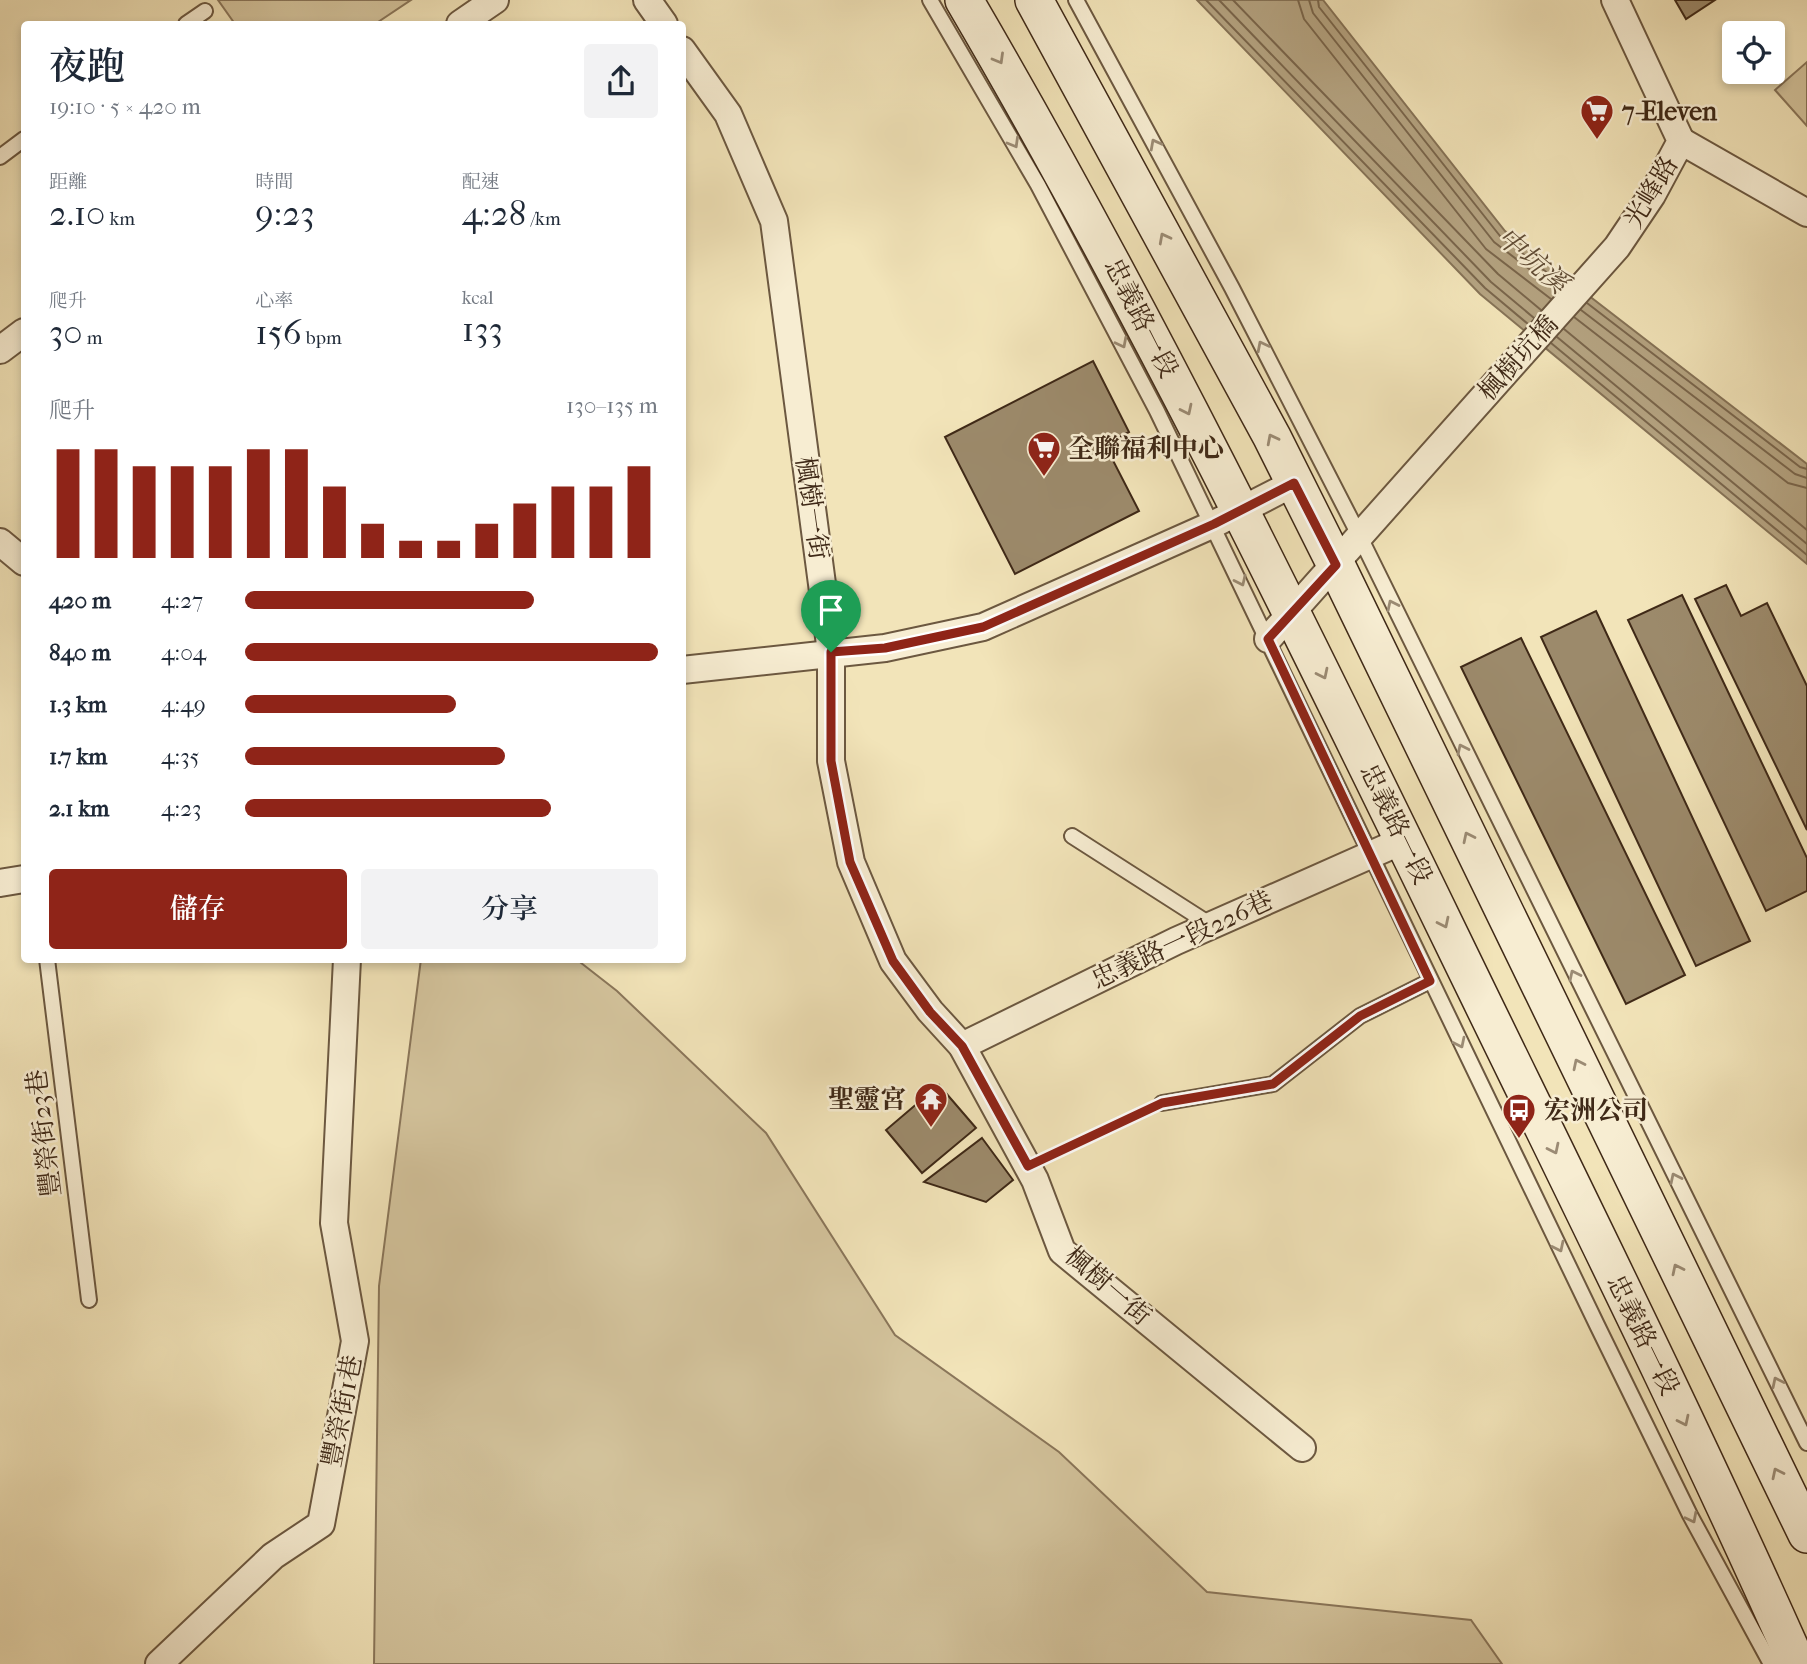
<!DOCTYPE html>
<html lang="zh-TW">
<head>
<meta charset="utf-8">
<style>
	:root { --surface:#fff; --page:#f2f2f3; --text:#1f2937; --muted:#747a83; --accent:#8f2418 }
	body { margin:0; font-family:"IM FELL French Canon","Noto Serif TC",serif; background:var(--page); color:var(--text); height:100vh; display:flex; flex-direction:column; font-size:26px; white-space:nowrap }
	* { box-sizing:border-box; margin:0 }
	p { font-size:23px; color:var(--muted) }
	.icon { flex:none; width:38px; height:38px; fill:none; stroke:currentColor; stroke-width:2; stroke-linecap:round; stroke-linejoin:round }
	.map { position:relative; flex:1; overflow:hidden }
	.sheet { position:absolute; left:21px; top:21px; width:665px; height:942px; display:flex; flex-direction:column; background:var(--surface); border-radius:7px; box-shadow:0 4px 10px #0003 }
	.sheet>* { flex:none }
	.buttons { position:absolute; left:1722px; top:21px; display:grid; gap:14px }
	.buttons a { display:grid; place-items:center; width:63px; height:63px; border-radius:7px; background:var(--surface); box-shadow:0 4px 10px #0003; font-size:35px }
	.pin { position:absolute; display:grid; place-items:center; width:60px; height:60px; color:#fff; margin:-72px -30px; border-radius:50% 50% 50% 0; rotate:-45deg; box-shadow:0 0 7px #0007 }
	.pin .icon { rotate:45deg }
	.round { display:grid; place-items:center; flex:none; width:74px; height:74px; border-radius:7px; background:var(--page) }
	.head { display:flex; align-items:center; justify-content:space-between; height:119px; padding:0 28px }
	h1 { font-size:38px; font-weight:600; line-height:52px }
	.stats { display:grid; grid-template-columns:repeat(3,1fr); gap:10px; height:119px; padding:7px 28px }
	.stats div { display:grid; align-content:center }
	.stats b { font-size:35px; font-weight:600 }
	.stats small { font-size:19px; font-weight:400 }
	.stats p { font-size:19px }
	.chart { height:196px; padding:14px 28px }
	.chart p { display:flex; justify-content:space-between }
	.chart svg { width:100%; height:126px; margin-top:7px; stroke:var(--accent); stroke-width:6 }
	.primary-button { display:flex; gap:14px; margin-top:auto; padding:14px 28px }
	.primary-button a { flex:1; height:80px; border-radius:7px; background:var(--accent); color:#fff; font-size:28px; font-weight:600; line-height:80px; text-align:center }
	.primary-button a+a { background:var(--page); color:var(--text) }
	ul { padding:0 28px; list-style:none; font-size:23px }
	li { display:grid; grid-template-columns:112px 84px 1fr; align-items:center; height:52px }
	li i { height:18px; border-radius:9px; background:var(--accent) }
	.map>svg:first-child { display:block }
</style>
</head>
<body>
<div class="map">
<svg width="1807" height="1664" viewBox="0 0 1807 1664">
	<rect width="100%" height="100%" fill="#f2e4b9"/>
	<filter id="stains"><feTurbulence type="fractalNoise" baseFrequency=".00286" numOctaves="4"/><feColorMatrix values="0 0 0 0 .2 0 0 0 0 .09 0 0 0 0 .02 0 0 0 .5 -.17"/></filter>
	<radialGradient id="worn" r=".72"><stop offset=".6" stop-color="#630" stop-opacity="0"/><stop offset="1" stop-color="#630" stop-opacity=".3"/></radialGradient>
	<g fill="#d4c49d" stroke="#8a765a" stroke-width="2">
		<polygon points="218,0 411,0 375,24 235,24"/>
		<polygon points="1807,62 1807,126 1775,90"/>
		<polygon points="421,959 576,959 617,991 766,1133 895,1335 1059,1452 1207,1592 1471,1620 1502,1664 374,1664 379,1286"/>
	</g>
	<polygon fill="#b5a482" stroke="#867357" stroke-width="2" points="1197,0 1323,0 1505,231 1807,464 1807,564 1480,294"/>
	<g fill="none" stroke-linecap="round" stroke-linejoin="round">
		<g stroke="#7a664c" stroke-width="2">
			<polyline points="1206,0 1485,288 1528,324"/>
			<polyline points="1219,0 1491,282 1534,318"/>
			<polyline points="1233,0 1498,274 1541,310"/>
			<polyline points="1298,0 1304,19 1486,249 1551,299"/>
			<polyline points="1309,0 1313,13 1494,242 1558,291"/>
			<polyline points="1318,0 1319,7 1500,236 1563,285"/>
			<polyline points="1587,303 1800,467 1807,469"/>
			<polyline points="1581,310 1795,474 1807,478"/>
			<polyline points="1574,317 1788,483 1807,488"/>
			<polyline points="1564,329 1807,530"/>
			<polyline points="1557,337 1807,544"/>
			<polyline points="1551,343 1807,555"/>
		</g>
	</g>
	<g fill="#9c8a6b" stroke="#3f2917" stroke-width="2">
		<polygon points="1675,0 1715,0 1686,19"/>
		<polygon points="1093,361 1129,432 1105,445 1139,511 1015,574 945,437"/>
		<polygon points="1726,585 1741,616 1767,603 1807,686 1807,830 1695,599"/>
		<polygon points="1682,595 1807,858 1807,891 1766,911 1628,620"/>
		<polygon points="1596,611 1750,941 1696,966 1541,637"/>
		<polygon points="1521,638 1685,975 1626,1004 1461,667"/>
		<polygon points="939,1085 976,1128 922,1173 886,1130"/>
		<polygon points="982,1138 1013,1180 986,1202 924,1182"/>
	</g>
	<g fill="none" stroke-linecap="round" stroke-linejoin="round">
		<defs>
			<g id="lane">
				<polyline points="930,0 1038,185 1157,411 1597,1325 1690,1515 1771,1664"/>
				<polyline points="1076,0 1232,288 1360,537 1807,1443"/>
				<polyline points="186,24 205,11"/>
				<polyline points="0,157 24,139"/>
				<polyline points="1072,836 1211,925"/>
				<polyline points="47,959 89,1300"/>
				<polyline points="1162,1103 1273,1084 1360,1016 1430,981"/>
			</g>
			<g id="street">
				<polyline points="647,0 664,24"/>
				<polyline points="460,24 495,0"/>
				<polyline points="682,50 728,114 774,221 831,652 831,761 851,862 893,961 930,1011 962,1046 1035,1180 1062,1251 1302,1448"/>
				<polyline points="1681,141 1807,213"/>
				<polyline points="0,350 24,332"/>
				<polyline points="0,542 24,562"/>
				<polyline points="1268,639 1617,247 1652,195 1681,141 1615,0"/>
				<polyline points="682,670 885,648 983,627 1214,524 1294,483"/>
				<polyline points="0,883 24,879"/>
				<polyline points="962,1046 1176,941 1404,840"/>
				<polyline points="159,1664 273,1556 321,1524 355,1341 334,1223 347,959"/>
			</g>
			<g id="secondary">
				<path d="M 964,0 C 1142,304 1297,621 1451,938 C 1568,1179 1688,1419 1797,1664"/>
				<polyline points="1034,0 1272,437 1336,565 1807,1534"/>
			</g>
		</defs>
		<use href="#lane" stroke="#6c5840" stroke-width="18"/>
		<use href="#street" stroke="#6c5840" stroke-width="30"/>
		<use href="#secondary" stroke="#3f2917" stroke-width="40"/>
		<polyline stroke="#3f2917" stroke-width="4.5" stroke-dasharray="2 3.5" stroke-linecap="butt" points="1055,1153 1142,1112"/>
		<use href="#lane" stroke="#f7edd2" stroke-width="14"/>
		<use href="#street" stroke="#f7edd2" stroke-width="26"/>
		<use href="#secondary" stroke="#f7edd2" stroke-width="37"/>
	</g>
	<defs><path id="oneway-chevron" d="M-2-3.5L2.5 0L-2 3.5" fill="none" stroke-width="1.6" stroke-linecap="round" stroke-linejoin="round" transform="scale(1.75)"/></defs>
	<g stroke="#9b8b74">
		<use href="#oneway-chevron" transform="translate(999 59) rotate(60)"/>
		<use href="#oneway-chevron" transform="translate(1014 143) rotate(60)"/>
		<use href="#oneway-chevron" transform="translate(1155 144) rotate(-118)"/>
		<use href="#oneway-chevron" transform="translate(1164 238) rotate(-118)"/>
		<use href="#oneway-chevron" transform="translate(1122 343) rotate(63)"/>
		<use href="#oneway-chevron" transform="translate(1262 346) rotate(-117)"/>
		<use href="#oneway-chevron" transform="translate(1187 410) rotate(64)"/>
		<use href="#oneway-chevron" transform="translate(1272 439) rotate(-117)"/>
		<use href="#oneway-chevron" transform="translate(1241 581) rotate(65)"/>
		<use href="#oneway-chevron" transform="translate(1392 605) rotate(-116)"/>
		<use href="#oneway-chevron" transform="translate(1323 674) rotate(64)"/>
		<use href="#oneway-chevron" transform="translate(1462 749) rotate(-116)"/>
		<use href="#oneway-chevron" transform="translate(1468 837) rotate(-116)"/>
		<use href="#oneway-chevron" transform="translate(1444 923) rotate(64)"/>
		<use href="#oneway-chevron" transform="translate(1574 975) rotate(-116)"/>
		<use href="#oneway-chevron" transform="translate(1460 1043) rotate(64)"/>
		<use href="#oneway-chevron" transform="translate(1578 1064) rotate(-116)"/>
		<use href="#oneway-chevron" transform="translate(1554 1149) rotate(64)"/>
		<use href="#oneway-chevron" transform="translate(1675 1178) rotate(-116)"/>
		<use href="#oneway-chevron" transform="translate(1559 1247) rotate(64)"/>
		<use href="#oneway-chevron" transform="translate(1677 1269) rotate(-116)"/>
		<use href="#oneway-chevron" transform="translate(1777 1382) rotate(-116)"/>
		<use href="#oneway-chevron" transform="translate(1684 1421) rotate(64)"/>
		<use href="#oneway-chevron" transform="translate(1777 1473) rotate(-116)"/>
		<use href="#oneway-chevron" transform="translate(1692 1518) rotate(63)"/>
	</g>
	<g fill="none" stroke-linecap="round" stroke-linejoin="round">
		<defs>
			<polygon id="route" points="1294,483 1336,565 1268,639 1430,981 1360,1016 1273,1084 1162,1103 1028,1166 962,1046 930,1012 893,961 850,862 831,761 831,652 885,648 983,627 1214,524"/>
		</defs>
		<use href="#route" stroke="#fff" stroke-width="14"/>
		<use href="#route" stroke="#8f2418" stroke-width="9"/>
	</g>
	<defs>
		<symbol id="supermarket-pin" viewBox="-11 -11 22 30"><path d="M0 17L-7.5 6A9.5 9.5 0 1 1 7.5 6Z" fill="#8f2418" stroke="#f7edd2"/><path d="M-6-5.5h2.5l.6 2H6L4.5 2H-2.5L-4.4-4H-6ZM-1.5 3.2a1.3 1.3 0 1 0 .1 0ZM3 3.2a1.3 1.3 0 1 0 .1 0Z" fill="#fff"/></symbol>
		<symbol id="temple-pin" viewBox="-11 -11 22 30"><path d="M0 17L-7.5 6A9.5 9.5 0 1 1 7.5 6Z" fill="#8f2418" stroke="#f7edd2"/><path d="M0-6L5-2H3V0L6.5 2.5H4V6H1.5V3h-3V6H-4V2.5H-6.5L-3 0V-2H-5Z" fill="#fff"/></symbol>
		<symbol id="bus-pin" viewBox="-11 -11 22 30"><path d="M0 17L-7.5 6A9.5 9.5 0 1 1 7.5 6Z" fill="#8f2418" stroke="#f7edd2"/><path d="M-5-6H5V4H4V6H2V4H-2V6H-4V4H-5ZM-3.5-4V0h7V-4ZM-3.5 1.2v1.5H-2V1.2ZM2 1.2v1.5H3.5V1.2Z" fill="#fff"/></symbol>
	</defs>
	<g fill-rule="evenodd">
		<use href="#supermarket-pin" x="1578" y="92" width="38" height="52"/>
		<use href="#supermarket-pin" x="1025" y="429" width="38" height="52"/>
		<use href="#temple-pin" x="912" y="1080" width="38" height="52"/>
		<use href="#bus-pin" x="1500" y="1091" width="38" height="52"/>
	</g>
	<g text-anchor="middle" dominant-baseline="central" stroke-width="5" stroke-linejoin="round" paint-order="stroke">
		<g font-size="26" font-weight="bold" fill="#3f2917" stroke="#f7edd2" text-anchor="start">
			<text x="1622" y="111">7-Eleven</text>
			<text x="1068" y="448">全聯福利中心</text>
			<text x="906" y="1099" text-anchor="end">聖靈宮</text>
			<text x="1544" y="1110">宏洲公司</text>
		</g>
		<g font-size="26" fill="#3f2917" stroke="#f7edd2">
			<text transform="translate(1651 192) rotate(-59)">光峰路</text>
			<text transform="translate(1141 318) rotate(63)">忠義路一段</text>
			<text transform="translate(1518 358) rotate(-48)">楓樹坑橋</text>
			<text transform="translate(812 508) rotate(82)">楓樹一街</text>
			<text transform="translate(1396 824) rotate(64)">忠義路一段</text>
			<text transform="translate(1182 940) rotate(-25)">忠義路一段226巷</text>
			<text transform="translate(44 1133) rotate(-97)">豐榮街23巷</text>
			<text transform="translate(1108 1286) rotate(41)">楓樹一街</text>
			<text transform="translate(1643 1335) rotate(64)">忠義路一段</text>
			<text transform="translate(342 1411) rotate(-79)">豐榮街1巷</text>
		</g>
		<g font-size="28" font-style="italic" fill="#624e37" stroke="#f7edd2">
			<text transform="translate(1533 260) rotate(41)">中坑溪</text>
		</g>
	</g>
	<rect width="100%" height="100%" filter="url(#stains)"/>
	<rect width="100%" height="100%" fill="url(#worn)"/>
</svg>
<div class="buttons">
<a><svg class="icon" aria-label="locate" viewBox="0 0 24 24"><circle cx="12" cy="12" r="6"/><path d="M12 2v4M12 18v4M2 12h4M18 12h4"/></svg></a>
</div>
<div class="pin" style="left:831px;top:652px;background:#1e9e55"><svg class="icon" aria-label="arrive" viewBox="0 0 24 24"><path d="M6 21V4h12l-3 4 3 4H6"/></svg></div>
<section class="sheet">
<div class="head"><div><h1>夜跑</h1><p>19:10 · 5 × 420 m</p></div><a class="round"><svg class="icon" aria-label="share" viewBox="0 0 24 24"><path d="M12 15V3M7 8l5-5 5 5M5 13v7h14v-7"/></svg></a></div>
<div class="stats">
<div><p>距離</p><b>2.10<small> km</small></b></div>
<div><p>時間</p><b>9:23</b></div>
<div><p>配速</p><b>4:28<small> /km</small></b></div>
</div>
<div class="stats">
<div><p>爬升</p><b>30<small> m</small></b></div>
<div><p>心率</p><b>156<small> bpm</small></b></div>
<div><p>kcal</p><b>133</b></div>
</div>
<div class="chart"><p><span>爬升</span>130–135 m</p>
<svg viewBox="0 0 160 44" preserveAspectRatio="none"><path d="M5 44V6M15 44V6M25 44V12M35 44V12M45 44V12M55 44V6M65 44V6M75 44V19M85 44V32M95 44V38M105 44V38M115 44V32M125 44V25M135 44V19M145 44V19M155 44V12"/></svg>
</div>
<ul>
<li><b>420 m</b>4:27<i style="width:70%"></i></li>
<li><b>840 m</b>4:04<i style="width:100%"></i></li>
<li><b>1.3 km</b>4:49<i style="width:51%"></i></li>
<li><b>1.7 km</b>4:35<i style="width:63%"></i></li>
<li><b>2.1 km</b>4:23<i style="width:74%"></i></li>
</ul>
<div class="primary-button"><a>儲存</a><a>分享</a></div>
</section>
</div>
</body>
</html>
